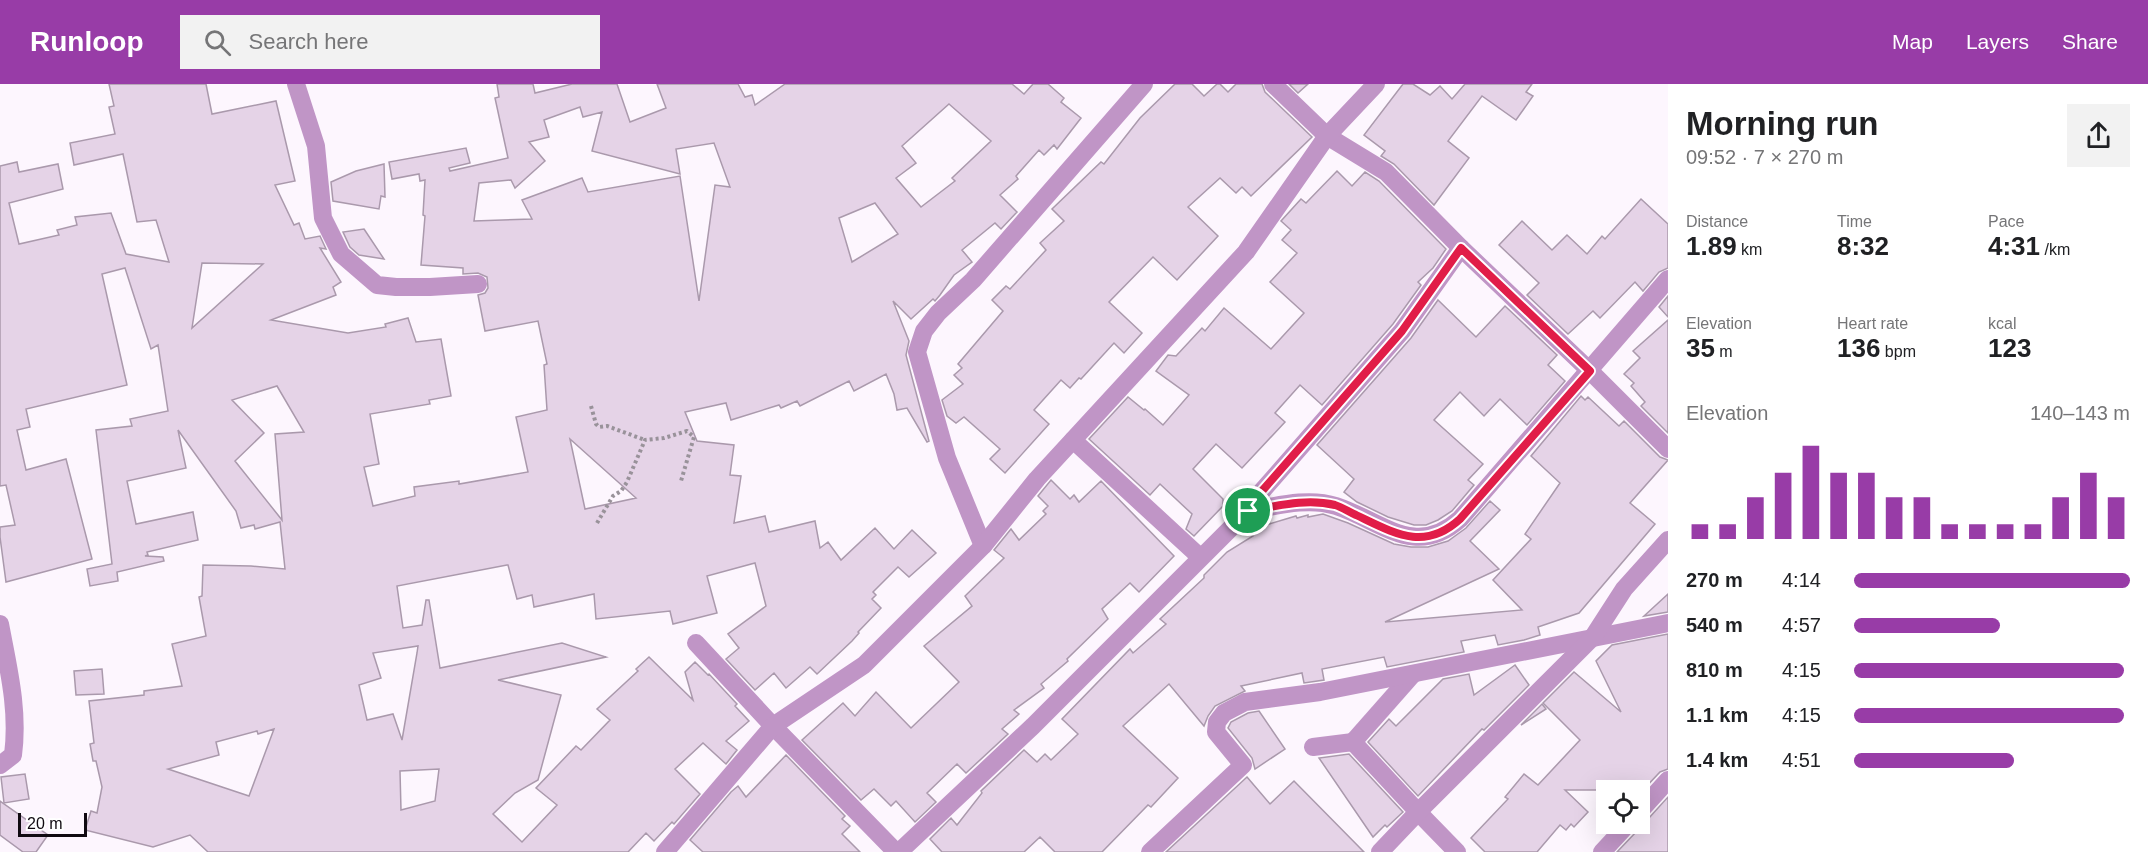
<!DOCTYPE html>
<html lang="en">
<head>
<meta charset="utf-8">
<style>
	:root { --surface:#fff; --page:#f2f2f2; --text:#202124; --muted:#757577; --accent:#983ca7 }
	body { margin:0; font-family:Arial,sans-serif; background:var(--page); color:var(--text); height:100vh; display:flex; flex-direction:column; font-size:22px; white-space:nowrap }
	* { box-sizing:border-box; margin:0 }
	p { font-size:20px; color:var(--muted) }
	.icon { flex:none; width:33px; height:33px; fill:none; stroke:currentColor; stroke-width:2; stroke-linecap:round; stroke-linejoin:round }
	.map { position:relative; flex:1; overflow:hidden }
	.sheet { display:flex; flex-direction:column; background:var(--surface); width:480px }
	.sheet>* { flex:none }
	.buttons { position:absolute; left:1596px; top:696px; display:grid; gap:12px }
	.buttons a { display:grid; place-items:center; width:54px; height:54px; border-radius:0px; background:var(--surface); box-shadow:0 6px 24px #0002; font-size:30px }
	.scale { position:absolute; left:18px; bottom:15px; width:69px; box-sizing:border-box; padding-left:6px; border:3px solid #100a11; border-top:0; font-size:16px; line-height:21px; white-space:nowrap; color:#100a11; -webkit-text-stroke:4px #fff; paint-order:stroke }
	.pin { position:absolute; display:grid; place-items:center; width:51px; height:51px; color:#fff; margin:-26px; border:3px solid #fff; border-radius:50%; box-shadow:0 2px 6px #0007 }
	.round { display:grid; place-items:center; flex:none; width:63px; height:63px; border-radius:0px; background:var(--page) }
	.summary { display:flex; align-items:center; justify-content:space-between; height:102px; padding:0 18px }
	h1 { font-size:33px; font-weight:600; line-height:45px }
	.figures { display:grid; grid-template-columns:repeat(3,1fr); gap:9px; height:102px; padding:6px 18px }
	.figures div { display:grid; align-content:center }
	.figures b { font-size:26px; font-weight:600 }
	.figures small { font-size:16px; font-weight:400 }
	.figures p { font-size:16px }
	.chart { height:168px; padding:12px 18px }
	.chart p { display:flex; justify-content:space-between }
	.chart svg { width:100%; height:108px; margin-top:6px; stroke:var(--accent); stroke-width:6 }
	ul { padding:0 18px; list-style:none; font-size:20px }
	li { display:grid; grid-template-columns:96px 72px 1fr; align-items:center; height:45px }
	li i { height:15px; border-radius:8px; background:var(--accent) }
	header { display:flex; align-items:center; gap:36px; box-sizing:border-box; height:84px; padding:0 30px; background:var(--accent); color:#fff }
	header strong { font-size:28px }
	nav { display:flex; gap:33px; margin-inline-start:auto; font-size:21px }
	.search { width:420px; height:54px; background:var(--page); display:flex; align-items:center; gap:15px; box-sizing:border-box; padding:0 21px; border-radius:0px; color:var(--muted); font-size:22px }
	main { display:flex; flex:1; min-height:0 }
	.map>svg:first-child { display:block }
</style>
</head>
<body>
<header>
<strong>Runloop</strong>
<div class="search"><svg class="icon" aria-label="search" viewBox="0 0 24 24"><circle cx="10" cy="10" r="6"/><path d="M15 15l6 6"/></svg>Search here</div>
<nav><a>Map</a><a>Layers</a><a>Share</a></nav>
</header>
<main>
<div class="map">
<svg width="1668" height="768" viewBox="0 0 1668 768">
	<rect width="100%" height="100%" fill="#fdf6fe"/>
	<g fill="#e5d3e7" stroke="#aa99ac" stroke-width="1.5" fill-rule="evenodd">
		<path d="M 109,0 L 206,0 L 212,30 L 276,17 L 295,97 L 275,101 L 294,141 L 299,139 L 305,155 L 320,152 L 326,165 L 320,164 L 341,198 L 333,203 L 336,211 L 271,236 L 348,249 L 386,243 L 385,240 L 408,234 L 416,258 L 441,255 L 451,312 L 429,316 L 430,320 L 370,330 L 379,380 L 364,383 L 373,422 L 415,412 L 414,403 L 459,397 L 459,400 L 528,388 L 516,333 L 547,326 L 544,281 L 547,280 L 538,237 L 485,247 L 478,211 L 485,209 L 488,204 L 487,193 L 478,189 L 463,190 L 463,184 L 421,181 L 425,132 L 423,131 L 425,96 L 420,97 L 419,90 L 392,95 L 389,78 L 466,64 L 470,79 L 449,84 L 450,87 L 508,74 L 495,14 L 499,13 L 497,0 L 533,0 L 535,9 L 572,0 L 617,0 L 630,38 L 666,24 L 657,0 L 738,0 L 745,13 L 752,11 L 755,21 L 785,0 L 1012,0 L 1024,10 L 1033,0 L 1048,0 L 1064,14 L 1061,18 L 1081,34 L 1057,65 L 1054,61 L 1044,71 L 1039,66 L 1016,92 L 1018,95 L 1000,111 L 1017,128 L 1001,145 L 995,139 L 962,166 L 972,178 L 954,191 L 940,211 L 935,217 L 933,215 L 911,235 L 893,217 L 909,257 L 906,271 L 929,357 L 927,358 L 907,324 L 897,326 L 894,310 L 886,290 L 854,307 L 849,297 L 800,322 L 797,317 L 781,324 L 779,321 L 731,336 L 726,319 L 685,328 L 697,357 L 734,361 L 730,391 L 741,392 L 734,439 L 765,432 L 769,448 L 815,437 L 820,464 L 828,458 L 841,476 L 875,444 L 894,465 L 912,446 L 936,469 L 909,493 L 898,483 L 873,508 L 876,511 L 872,515 L 881,524 L 858,548 L 859,549 L 852,557 L 817,590 L 810,583 L 786,604 L 774,589 L 755,606 L 726,575 L 739,564 L 728,550 L 766,522 L 755,479 L 707,492 L 717,529 L 673,540 L 670,527 L 596,535 L 594,510 L 534,523 L 532,511 L 517,515 L 508,481 L 507,481 L 397,502 L 403,544 L 422,541 L 426,516 L 429,516 L 440,584 L 562,559 L 606,573 L 498,596 L 561,611 L 538,696 L 515,709 L 493,730 L 522,758 L 557,721 L 536,704 L 576,662 L 581,666 L 610,636 L 597,625 L 638,587 L 636,585 L 649,573 L 693,616 L 685,588 L 695,578 L 708,591 L 709,590 L 737,620 L 735,622 L 749,637 L 726,657 L 737,666 L 726,680 L 703,659 L 675,685 L 700,710 L 674,740 L 672,738 L 654,757 L 646,749 L 628,768 L 208,768 L 190,751 L 153,763 L 85,746 L 91,727 L 97,729 L 102,703 L 96,677 L 93,677 L 90,660 L 94,659 L 89,617 L 144,611 L 144,607 L 182,602 L 172,560 L 206,552 L 199,513 L 202,512 L 203,481 L 251,482 L 285,485 L 280,438 L 255,445 L 254,441 L 241,444 L 236,427 L 178,346 L 186,384 L 127,397 L 136,440 L 193,428 L 198,456 L 147,468 L 148,471 L 145,472 L 163,473 L 164,477 L 117,488 L 118,497 L 90,502 L 87,485 L 112,480 L 96,346 L 132,342 L 130,335 L 168,327 L 158,261 L 151,265 L 125,184 L 102,190 L 127,301 L 26,325 L 30,343 L 17,346 L 26,386 L 66,375 L 92,475 L 6,498 L 0,453 L 0,443 L 15,441 L 6,401 L 0,402 L 0,82 L 17,78 L 19,88 L 58,80 L 63,105 L 9,119 L 19,160 L 59,151 L 57,146 L 77,141 L 75,133 L 111,129 L 126,170 L 169,178 L 156,136 L 137,138 L 123,70 L 74,81 L 70,59 L 115,50 L 109,23 L 114,22 ZM 949,20 L 991,57 L 952,94 L 955,97 L 921,123 L 896,94 L 916,79 L 902,62 ZM 580,23 L 583,33 L 602,28 L 592,67 L 680,90 L 676,65 L 714,59 L 730,103 L 715,101 L 699,217 L 680,92 L 588,108 L 582,94 L 522,116 L 532,135 L 474,137 L 479,99 L 511,96 L 515,104 L 545,77 L 529,58 L 549,53 L 544,36 ZM 875,119 L 898,150 L 852,178 L 839,134 ZM 202,179 L 263,180 L 192,244 ZM 277,302 L 304,348 L 275,350 L 282,436 L 235,377 L 264,349 L 232,316 ZM 570,355 L 636,414 L 585,425 ZM 418,562 L 417,569 L 402,656 L 393,630 L 367,636 L 359,601 L 381,594 L 373,569 ZM 274,645 L 249,712 L 168,685 L 219,671 L 216,658 L 257,647 L 258,650 ZM 439,685 L 435,717 L 401,726 L 400,687 Z"/>
		<polygon points="1175,0 1192,0 1204,12 1217,0 1220,0 1228,8 1236,0 1262,0 1265,8 1312,53 1251,112 1242,103 1236,109 1220,94 1188,123 1218,152 1177,196 1153,173 1109,218 1142,249 1124,269 1114,259 1081,295 1079,294 1070,304 1061,296 1034,326 1049,340 1005,389 990,375 1000,365 964,333 956,339 947,332 942,316 963,300 954,291 962,284 958,280 1003,227 992,216 1006,202 1010,205 1046,166 1040,159 1064,137 1052,125 1101,78 1104,80 1140,34"/>
		<polygon points="1289,0 1308,0 1298,9"/>
		<polygon points="1403,0 1413,0 1430,11 1440,2 1452,15 1465,0 1532,0 1526,8 1533,12 1516,36 1482,12 1448,57 1469,74 1434,121 1394,80 1381,72 1385,67 1364,51"/>
		<polygon points="384,80 385,113 381,112 379,125 333,117 331,98 356,87"/>
		<polygon points="1337,87 1352,102 1365,88 1379,97 1446,165 1433,184 1418,198 1421,201 1393,240 1322,321 1300,301 1275,329 1285,338 1242,384 1216,360 1193,385 1223,415 1223,422 1194,452 1186,445 1192,430 1160,400 1150,411 1089,355 1128,313 1144,326 1145,325 1163,341 1189,311 1156,287 1168,271 1176,272 1202,244 1205,247 1224,224 1271,265 1304,229 1270,198 1297,169 1282,156 1291,146 1281,137 1301,115 1306,119"/>
		<polygon points="1641,115 1668,140 1668,184 1659,188 1643,207 1635,198 1600,234 1593,227 1568,250 1527,211 1539,199 1499,161 1522,137 1552,166 1567,151 1587,170 1602,152 1605,155"/>
		<polygon points="364,145 384,175 359,171 350,163 343,148"/>
		<polygon points="1668,212 1668,233 1659,223"/>
		<polygon points="1438,216 1476,253 1505,222 1557,271 1548,281 1565,297 1527,341 1500,315 1484,332 1460,308 1434,336 1483,380 1468,396 1474,401 1452,427 1438,436 1426,441 1414,441 1388,433 1357,418 1344,408 1354,395 1317,361 1411,254"/>
		<polygon points="1668,236 1668,349 1641,322 1645,318 1631,302 1634,299 1624,290 1640,274 1633,267"/>
		<polygon points="1581,312 1585,316 1588,313 1619,342 1624,337 1660,373 1668,376 1630,419 1655,440 1579,529 1538,543 1540,551 1524,556 1498,561 1495,551 1461,557 1464,568 1387,583 1384,573 1322,585 1324,596 1304,599 1302,589 1241,602 1245,607 1215,622 1208,632 1204,642 1169,600 1123,642 1178,694 1151,723 1148,721 1102,768 1055,768 1040,753 1024,768 942,768 930,755 951,734 957,741 982,709 981,707 1024,666 1037,678 1045,670 1051,676 1078,650 1062,635 1130,565 1133,569 1166,540 1160,535 1204,494 1204,491 1227,468 1253,452 1249,446 1296,432 1297,434 1308,431 1308,433 1323,430 1348,439 1394,460 1411,463 1428,463 1448,457 1466,444 1490,417 1500,426 1470,457 1499,485 1385,538 1522,526 1493,496 1531,455 1525,450 1560,399 1531,372"/>
		<polygon points="1051,396 1070,415 1074,411 1079,418 1101,397 1174,472 1139,508 1130,499 1102,525 1108,535 1067,575 1068,577 1041,600 1044,604 1014,626 1019,630 1002,645 1008,650 966,689 957,680 927,709 936,718 915,738 896,717 891,722 874,705 861,716 802,656 843,619 855,632 876,608 911,644 959,598 924,562 972,522 965,512 1004,474 994,466 1011,445 1019,456 1046,430 1043,427 1048,422 1038,412"/>
		<polygon points="1668,510 1668,528 1644,532"/>
		<polygon points="1668,550 1668,685 1660,688 1643,706 1565,706 1588,728 1574,743 1571,740 1566,746 1560,741 1537,768 1485,768 1471,754 1508,715 1505,713 1524,690 1538,701 1580,656 1543,619 1574,588 1621,628 1596,577 1612,561"/>
		<polygon points="1515,581 1529,601 1484,646 1482,645 1418,712 1368,658 1389,635 1396,642 1443,595 1469,590 1474,611"/>
		<polygon points="102,585 104,610 76,611 74,587"/>
		<polygon points="1542,620 1546,625 1521,641"/>
		<polygon points="1259,627 1285,665 1255,685 1252,674 1228,644 1231,638 1248,629"/>
		<polygon points="1349,670 1403,728 1387,743 1385,741 1373,753 1319,674"/>
		<polygon points="786,671 845,732 842,735 850,742 842,750 860,768 703,768 690,756 731,708 738,702 746,713"/>
		<polygon points="25,690 29,715 4,719 1,693"/>
		<polygon points="1247,693 1270,720 1294,697 1364,768 1166,768"/>
		<polygon points="1668,713 1668,768 1617,768 1636,748 1640,738 1648,735"/>
		<polygon points="0,717 48,751 36,768 23,768 0,751"/>
	</g>
	<g fill="none" stroke-linecap="round" stroke-linejoin="round">
		<g stroke="#99929a" stroke-width="4" stroke-dasharray="3 3" stroke-linecap="butt">
			<polyline points="591,322 596,340 599,343 607,342 645,356"/>
			<polyline points="597,439 613,412 621,407 627,398 645,356 664,354 687,347 694,353 681,397"/>
		</g>
		<g stroke="#c095c6" stroke-width="18">
			<polyline points="296,0 316,62 323,134 341,170 377,201 396,203 430,203 478,200"/>
			<polyline points="1273,0 1327,52 1386,88 1461,164"/>
			<polyline points="1073,356 1200,473"/>
			<path d="M 1248,427 C 1276,422 1308,413 1336,422 C 1382,437 1415,475 1460,435 L 1668,195"/>
			<polyline points="983,462 947,374 917,268 924,247 938,229 973,196 1144,0"/>
			<path d="M 0,540 C 8,583 19,626 13,671 L 0,681"/>
			<polyline points="696,559 773,642 896,768"/>
			<polyline points="1353,658 1413,590"/>
			<polyline points="1313,663 1353,658 1418,728 1457,768"/>
			<polyline points="1640,727 1668,696"/>
			<polyline points="665,768 773,642 864,581 983,462 1037,395 1246,168 1327,52 1376,0"/>
			<polyline points="899,768 1033,642 1248,427 1262,407 1402,247 1461,164 1590,287 1668,365"/>
			<polyline points="1150,768 1243,681 1216,648 1217,638 1224,629 1245,618 1320,608 1668,539"/>
			<polyline points="1380,768 1418,728 1593,553 1624,505 1668,456"/>
			<polyline points="1602,768 1628,740"/>
		</g>
	</g>
	<g fill="none" stroke-linecap="round" stroke-linejoin="round">
		<defs>
			<path id="route" d="M 1461,164 L 1590,287 L 1460,435 C 1424,468 1394,449 1356,431 C 1349,428 1342,423 1335,421 C 1306,414 1277,422 1248,427 L 1262,407 L 1402,247 Z"/>
		</defs>
		<use href="#route" stroke="#fff" stroke-width="12"/>
		<use href="#route" stroke="#e11d48" stroke-width="8"/>
	</g>
</svg>
<div class="buttons">
<a><svg class="icon" aria-label="locate" viewBox="0 0 24 24"><circle cx="12" cy="12" r="6"/><path d="M12 2v4M12 18v4M2 12h4M18 12h4"/></svg></a>
</div>
<div class="scale">20 m</div>
<div class="pin" style="left:1248px;top:427px;background:#1e9e55"><svg class="icon" aria-label="arrive" viewBox="0 0 24 24"><path d="M6 21V4h12l-3 4 3 4H6"/></svg></div>
</div>
<section class="sheet">
<div class="summary"><div><h1>Morning run</h1><p>09:52 · 7 × 270 m</p></div><a class="round"><svg class="icon" aria-label="share" viewBox="0 0 24 24"><path d="M12 15V3M7 8l5-5 5 5M5 13v7h14v-7"/></svg></a></div>
<div class="figures">
<div><p>Distance</p><b>1.89<small> km</small></b></div>
<div><p>Time</p><b>8:32</b></div>
<div><p>Pace</p><b>4:31<small> /km</small></b></div>
</div>
<div class="figures">
<div><p>Elevation</p><b>35<small> m</small></b></div>
<div><p>Heart rate</p><b>136<small> bpm</small></b></div>
<div><p>kcal</p><b>123</b></div>
</div>
<div class="chart"><p><span>Elevation</span>140–143 m</p>
<svg viewBox="0 0 160 44" preserveAspectRatio="none"><path d="M5 44V38M15 44V38M25 44V27M35 44V17M45 44V6M55 44V17M65 44V17M75 44V27M85 44V27M95 44V38M105 44V38M115 44V38M125 44V38M135 44V27M145 44V17M155 44V27"/></svg>
</div>
<ul>
<li><b>270 m</b>4:14<i style="width:100%"></i></li>
<li><b>540 m</b>4:57<i style="width:53%"></i></li>
<li><b>810 m</b>4:15<i style="width:98%"></i></li>
<li><b>1.1 km</b>4:15<i style="width:98%"></i></li>
<li><b>1.4 km</b>4:51<i style="width:58%"></i></li>
</ul>
</section>
</main>
</body>
</html>
